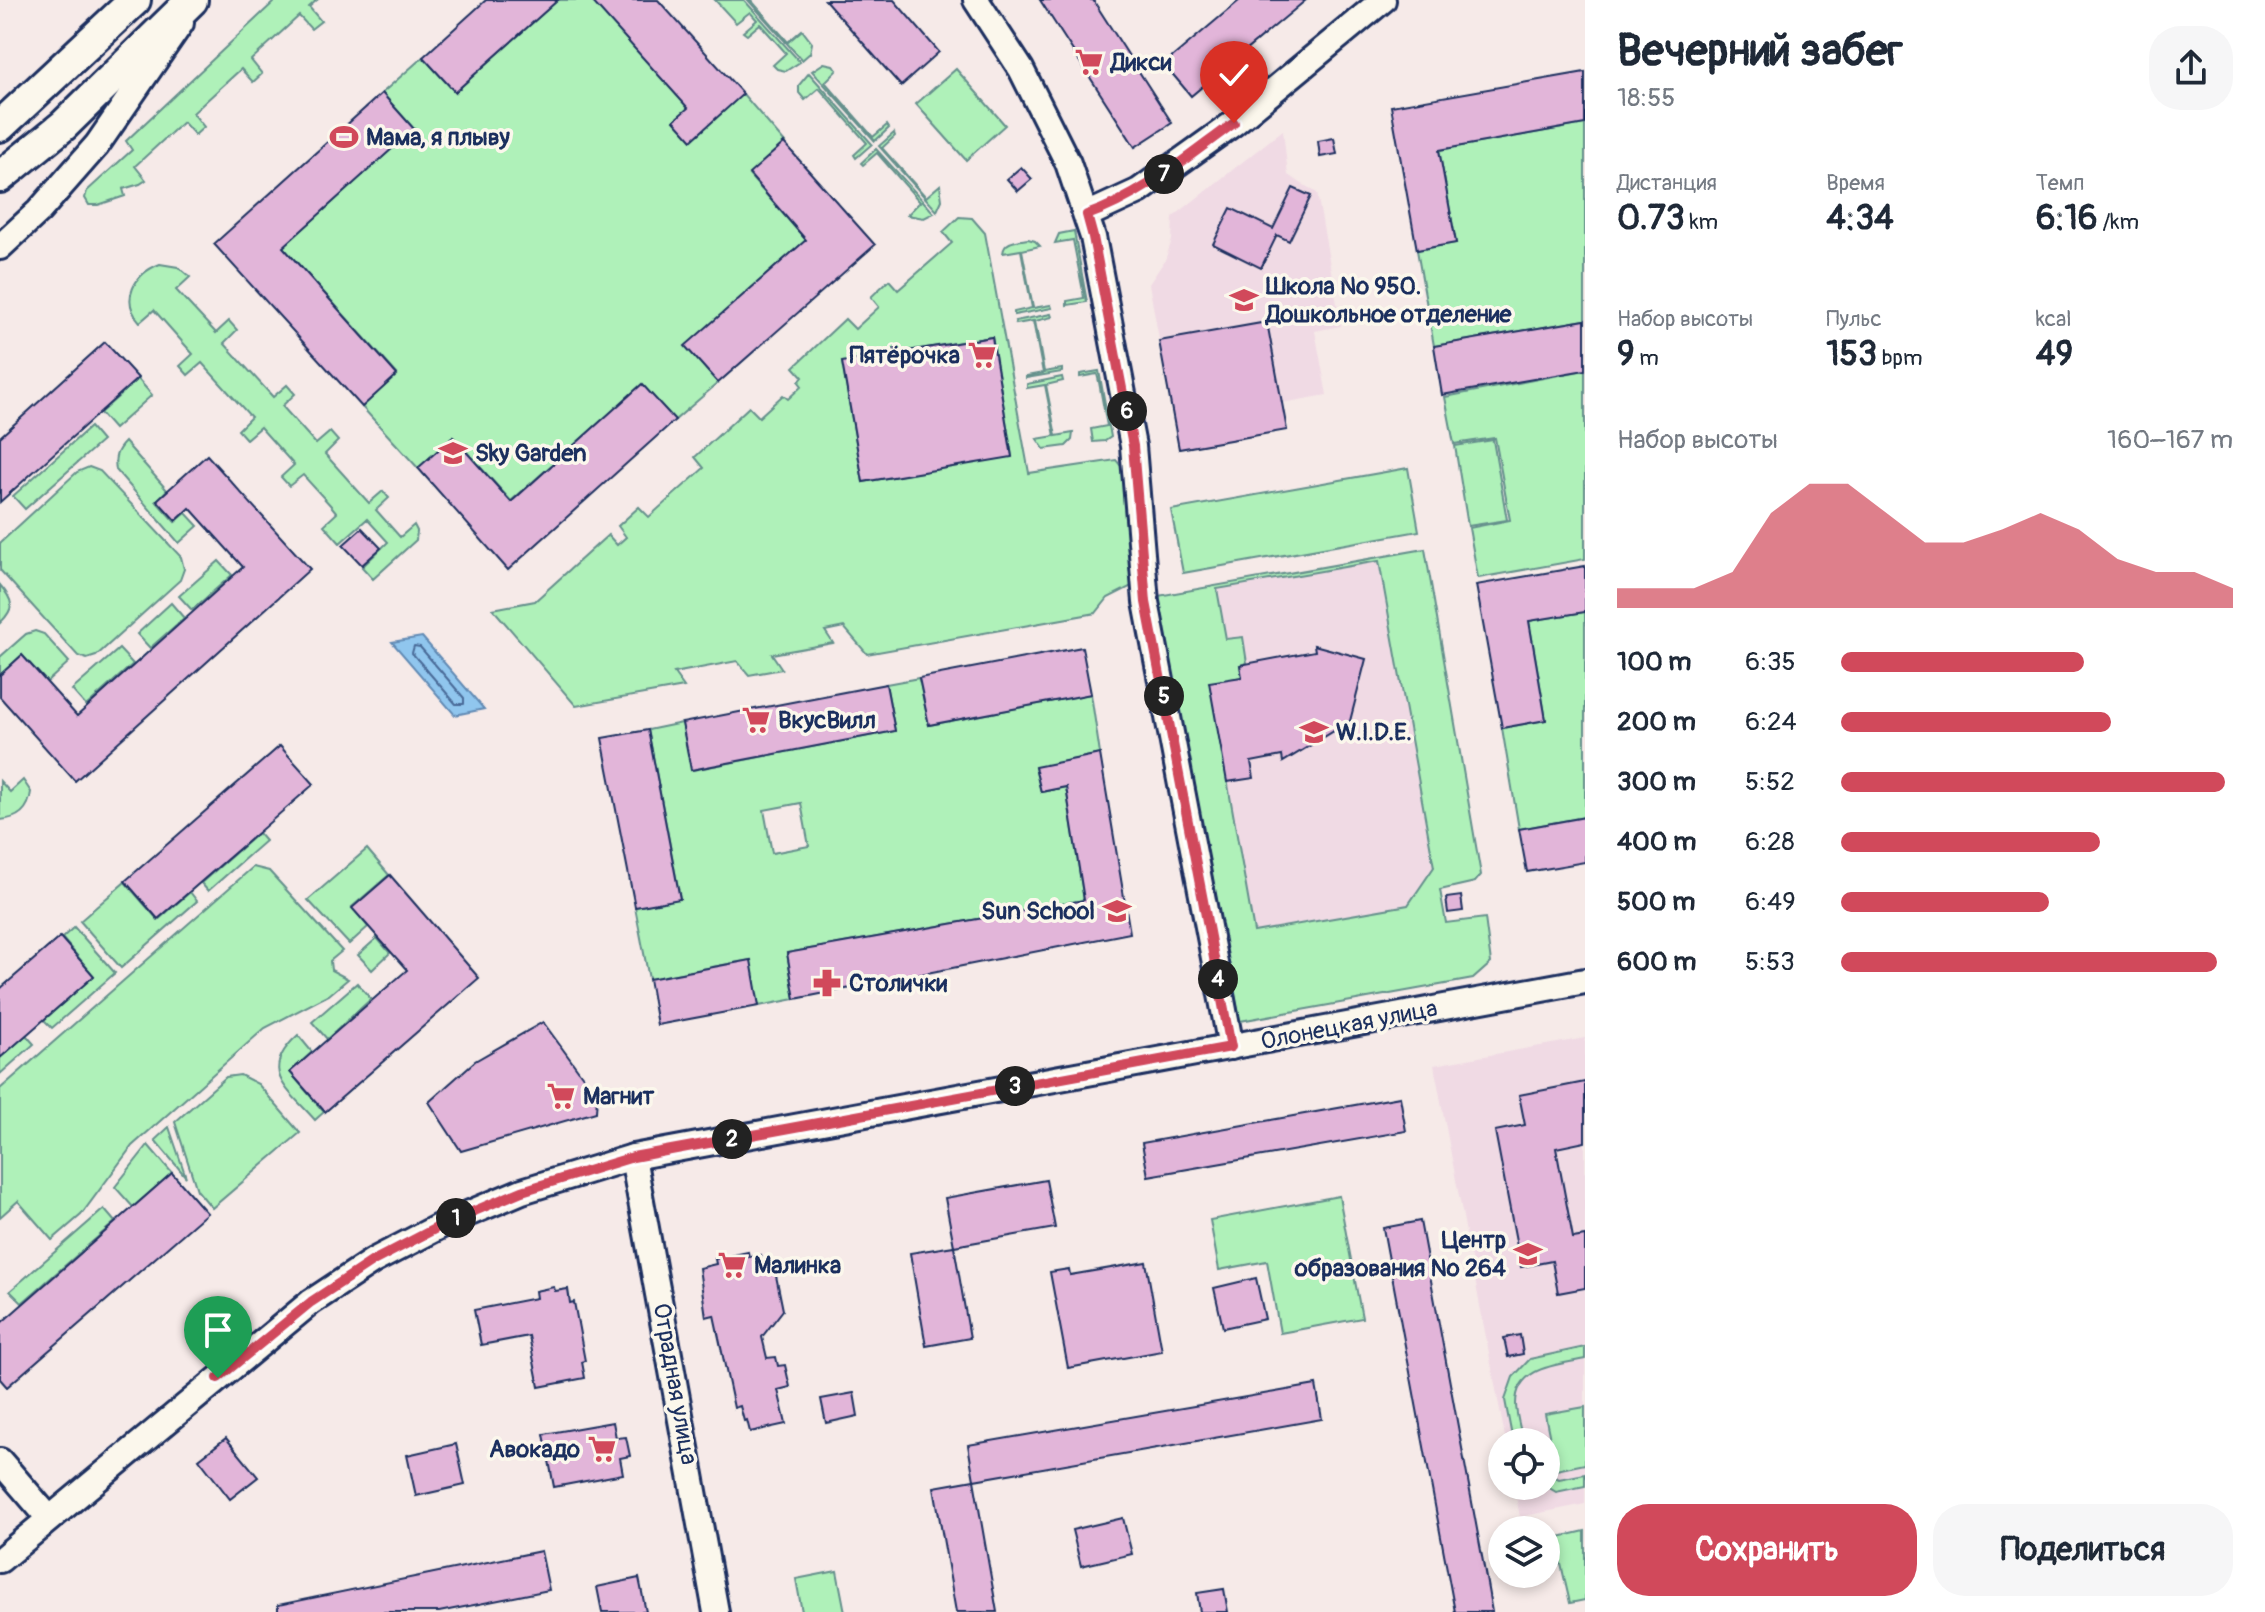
<!DOCTYPE html>
<html lang="ru">
<head>
<meta charset="utf-8">
<style>
	:root { --surface:#fff; --page:#f6f6f7; --text:#1f2937; --muted:#747a83; --accent:#d1495b }
	body { margin:0; font-family:Pangolin,sans-serif; background:var(--page); color:var(--text); height:100vh; display:flex; flex-direction:column; font-size:30px; white-space:nowrap }
	* { box-sizing:border-box; margin:0 }
	p { font-size:26px; color:var(--muted) }
	.icon { flex:none; width:44px; height:44px; fill:none; stroke:currentColor; stroke-width:2; stroke-linecap:round; stroke-linejoin:round }
	.map { position:relative; flex:1; overflow:hidden }
	.drawer { display:flex; flex-direction:column; background:var(--surface); width:680px }
	.drawer>* { flex:none }
	.tools { position:absolute; left:1488px; top:1428px; display:grid; gap:16px }
	.tools a { display:grid; place-items:center; width:72px; height:72px; border-radius:50%; background:var(--surface); box-shadow:0 4px 12px #0003; font-size:40px }
	.pin { position:absolute; display:grid; place-items:center; width:68px; height:68px; color:#fff; margin:-82px -34px; border-radius:50% 50% 50% 0; rotate:-45deg; box-shadow:0 0 8px #0007 }
	.pin .icon { rotate:45deg }
	.km { position:absolute; width:40px; height:40px; margin:-20px; border-radius:50%; background:#222; color:#fff; font-size:22px; line-height:40px; text-align:center }
	.round { display:grid; place-items:center; flex:none; width:84px; height:84px; border-radius:32px; background:var(--page) }
	.headline { display:flex; align-items:center; justify-content:space-between; height:136px; padding:0 32px }
	h1 { font-size:44px; font-weight:700; line-height:60px }
	.stats { display:grid; grid-template-columns:repeat(3,1fr); gap:12px; height:136px; padding:8px 32px }
	.stats div { display:grid; align-content:center }
	.stats b { font-size:34px; font-weight:700 }
	.stats small { font-size:22px; font-weight:400 }
	.stats p { font-size:22px }
	.chart { height:224px; padding:16px 32px }
	.chart p { display:flex; justify-content:space-between }
	.chart svg { width:100%; height:144px; margin-top:8px; fill:var(--accent); opacity:.7 }
	.cta { display:flex; gap:16px; margin-top:auto; padding:16px 32px }
	.cta a { flex:1; height:92px; border-radius:32px; background:var(--accent); color:#fff; font-size:32px; font-weight:700; line-height:92px; text-align:center }
	.cta a+a { background:var(--page); color:var(--text) }
	ul { padding:0 32px; list-style:none; font-size:26px }
	li { display:grid; grid-template-columns:128px 96px 1fr; align-items:center; height:60px }
	li i { height:20px; border-radius:10px; background:var(--accent) }
	main { display:flex; flex:1; min-height:0 }
	.map>svg:first-child { display:block }
</style>
</head>
<body>
<main>
<div class="map">
<svg width="1585" height="1612" viewBox="0 0 1585 1612">
	<rect width="100%" height="100%" fill="#f6eae8"/>
	<filter id="ink" filterUnits="userSpaceOnUse"><feTurbulence type="fractalNoise" baseFrequency=".0125" numOctaves="2"/><feDisplacementMap in="SourceGraphic" scale="16" xChannelSelector="R" yChannelSelector="G"/><feConvolveMatrix kernelMatrix="1 2 1 2 8 2 1 2 1" color-interpolation-filters="sRGB"/></filter>
	<g filter="url(#ink)">
		<g fill="#f0dae4">
			<polygon points="1283,130 1288,175 1317,193 1341,326 1315,331 1327,395 1282,403 1287,430 1179,449 1149,284 1165,260 1172,240 1173,217"/>
			<polygon points="1379,561 1434,867 1408,905 1254,932 1209,682 1226,640 1217,589"/>
			<polygon points="1585,1038 1585,1504 1520,1517 1514,1486 1546,1486 1546,1442 1506,1442 1434,1065"/>
		</g>
		<g fill="#aff1b9" stroke="#65908c" stroke-width="2" fill-rule="evenodd">
			<polygon points="276,0 317,0 309,7 321,21 311,29 299,16 251,60 262,74 253,82 241,69 193,113 204,127 195,135 183,122 135,166 146,180 140,184 123,189 125,196 98,205 89,205 85,198 87,191 132,150 126,141"/>
			<polygon points="558,0 591,0 743,94 785,143 749,175 806,240 686,346 718,383 675,420 642,385 511,501 453,437 418,468 362,407 397,374 283,247 414,129 382,93 423,57 455,92"/>
			<polygon points="715,0 744,0 800,62 786,71 777,69 773,65 786,53 760,24 747,35 743,32 757,20 750,12 736,23"/>
			<polygon points="748,0 751,0 788,42 802,30 812,43 810,53 802,60"/>
			<polygon points="824,63 833,65 837,70 825,82 873,137 887,125 889,128 875,141 812,71"/>
			<polygon points="956,69 1005,125 966,160 916,104"/>
			<polygon points="809,73 872,144 856,158 854,155 867,143 819,88 805,100 799,93 799,85"/>
			<polygon points="1585,124 1585,320 1434,346 1417,250 1456,243 1439,150"/>
			<polygon points="894,133 895,136 882,148 926,197 940,185 942,200 937,211 879,146"/>
			<polygon points="876,149 934,213 924,218 907,215 920,202 877,153 863,165 861,163"/>
			<path d="M 959,217 L 972,218 L 985,233 L 1029,473 L 1116,460 L 1124,470 L 1132,586 L 1108,598 L 1096,613 L 867,654 L 844,627 L 825,631 L 833,643 L 772,654 L 782,669 L 749,675 L 737,661 L 674,673 L 684,687 L 576,706 L 493,609 L 535,601 L 608,535 L 617,545 L 626,537 L 618,526 L 639,507 L 649,517 L 704,468 L 695,457 L 749,407 L 759,417 L 783,395 L 788,399 L 802,386 L 799,382 L 803,377 L 794,367 L 845,319 L 855,329 L 879,307 L 871,297 L 889,280 L 898,290 L 952,243 L 943,232 ZM 992,337 L 1012,456 L 863,482 L 842,362 Z"/>
			<polygon points="1074,231 1087,302 1067,305 1067,301 1084,298 1083,291 1073,240 1055,243 1059,234"/>
			<path d="M 1028,239 L 1035,241 L 1040,246 L 1022,250 L 1033,308 L 1051,305 L 1052,308 L 1014,315 L 1014,312 L 1032,308 L 1021,250 L 1003,253 C 1004,241 1016,241 1028,239 Z"/>
			<path d="M 160,264 L 178,267 L 190,277 L 176,290 L 216,333 L 229,321 L 237,330 L 224,343 L 273,397 L 287,385 L 295,394 L 282,406 L 316,444 L 330,432 L 338,441 L 325,454 L 369,503 L 383,491 L 389,498 L 376,510 L 400,537 L 414,525 L 417,531 L 416,540 L 373,579 L 362,567 L 388,542 L 367,519 L 340,543 L 324,525 L 337,513 L 332,507 L 303,475 L 289,486 L 281,477 L 294,465 L 260,427 L 246,439 L 238,430 L 251,417 L 202,363 L 188,375 L 180,366 L 193,354 L 154,310 L 140,322 C 120,300 134,274 160,264 Z"/>
			<polygon points="1051,314 1052,317 1035,321 1044,372 1062,369 1062,372 1026,378 1026,376 1043,373 1033,321 1016,324 1015,321"/>
			<polygon points="1585,370 1585,559 1478,578 1469,528 1510,520 1495,438 1454,444 1445,397"/>
			<polygon points="1099,371 1111,437 1105,441 1093,442 1091,429 1107,426 1099,382 1097,374 1080,377 1080,374"/>
			<polygon points="1062,377 1063,381 1046,385 1056,436 1073,433 1072,440 1066,446 1044,449 1037,439 1055,436 1045,385 1027,388 1027,384"/>
			<polygon points="138,379 152,395 114,429 100,413"/>
			<polygon points="90,427 102,441 25,509 13,496"/>
			<polygon points="1493,440 1507,520 1468,526 1455,446"/>
			<path d="M 125,442 L 167,490 L 156,501 L 175,522 L 186,513 L 198,526 L 179,543 L 116,470 C 114,458 116,451 125,442 Z"/>
			<polygon points="89,467 100,471 181,557 184,569 180,580 96,656 87,659 78,656 0,570 0,543 77,472"/>
			<polygon points="1408,468 1419,531 1183,573 1171,510"/>
			<path d="M 1425,549 L 1481,875 L 1475,882 L 1440,890 L 1446,923 L 1485,918 L 1491,963 L 1473,979 L 1240,1021 L 1158,596 ZM 1379,561 L 1434,867 L 1408,905 L 1254,932 L 1210,683 L 1242,677 L 1240,665 L 1247,663 L 1243,637 L 1226,639 L 1217,589 Z"/>
			<polygon points="219,561 232,575 192,610 179,596"/>
			<path d="M 0,585 C 13,600 16,608 0,623 Z"/>
			<polygon points="171,603 184,618 150,648 137,634"/>
			<polygon points="1585,612 1585,817 1519,829 1502,728 1546,720 1529,621"/>
			<polygon points="35,631 44,634 69,662 47,682 22,655 0,675 0,657 26,634"/>
			<polygon points="119,649 133,664 86,706 72,690"/>
			<path d="M 919,678 L 929,725 L 1091,694 L 1100,754 L 1035,768 L 1041,792 L 1066,787 L 1084,900 L 787,953 L 795,999 L 759,1006 L 750,960 L 649,979 L 635,907 L 680,898 L 648,730 L 682,723 L 692,770 L 895,731 L 886,684 ZM 801,803 L 809,846 L 772,853 L 764,810 Z"/>
			<path d="M 23,780 L 31,792 C 29,810 18,819 0,820 L 0,781 L 10,792 Z"/>
			<polygon points="258,833 265,841 208,891 201,883"/>
			<polygon points="367,849 389,875 352,907 368,927 349,944 308,900"/>
			<polygon points="253,867 269,871 342,951 330,961 331,970 348,979 329,995 265,1028 132,1146 81,1215 52,1240 18,1201 0,1217 0,1089"/>
			<polygon points="125,882 158,920 190,892 197,901 121,968 80,921"/>
			<polygon points="74,927 115,973 52,1028 44,1020 94,976 62,938"/>
			<polygon points="377,938 390,953 372,970 358,955"/>
			<polygon points="357,983 371,999 327,1039 312,1022"/>
			<polygon points="26,1035 34,1044 0,1074 0,1058"/>
			<path d="M 298,1035 L 312,1052 L 290,1072 L 324,1112 L 315,1120 C 288,1089 257,1072 298,1035 Z"/>
			<polygon points="240,1075 258,1084 300,1133 212,1208 197,1190 175,1122 226,1077"/>
			<polygon points="169,1127 186,1177 155,1140"/>
			<polygon points="148,1145 172,1173 133,1207 115,1187"/>
			<polygon points="1339,1196 1362,1318 1280,1333 1267,1261 1219,1270 1210,1220"/>
			<polygon points="104,1209 115,1222 22,1303 10,1291"/>
			<path d="M 1585,1347 L 1585,1359 C 1558,1365 1516,1366 1516,1404 C 1516,1416 1521,1430 1523,1442 L 1513,1442 L 1505,1400 L 1513,1377 L 1530,1359 Z"/>
			<polygon points="1585,1407 1585,1464 1556,1470 1545,1414"/>
			<polygon points="1546,1472 1559,1479 1585,1474 1585,1486 1556,1492 1546,1486"/>
			<polygon points="1585,1531 1585,1600 1570,1603 1555,1538"/>
			<polygon points="837,1571 845,1612 802,1612 796,1579"/>
		</g>
		<polygon fill="#90c6ee" stroke="#618ab4" stroke-width="2" points="422,637 484,709 455,715 392,642"/>
		<g fill="none" stroke-linecap="round" stroke-linejoin="round">
			<polygon stroke="#4a6b98" stroke-width="2" points="414,646 420,647 464,698 464,704 456,704 412,653"/>
		</g>
		<g fill="#e2b5d9" stroke="#1b2f5e" stroke-width="2">
			<polygon points="486,0 558,0 455,92 423,57"/>
			<polygon points="591,0 658,0 743,94 692,140 674,120 688,108"/>
			<polygon points="825,0 894,0 939,52 901,86"/>
			<polygon points="1040,0 1093,0 1172,123 1135,147"/>
			<polygon points="1240,0 1306,0 1191,96 1164,64"/>
			<polygon points="1585,72 1585,124 1439,150 1456,243 1417,250 1391,106"/>
			<polygon points="382,93 414,129 283,247 397,375 362,407 214,244"/>
			<polygon points="1334,138 1337,154 1320,157 1318,141"/>
			<polygon points="784,143 875,245 718,383 685,346 806,240 749,174"/>
			<polygon points="1021,167 1032,179 1018,191 1007,179"/>
			<polygon points="1293,188 1311,196 1289,241 1277,235 1261,268 1213,244 1231,208 1273,229"/>
			<polygon points="1585,320 1585,370 1442,395 1434,346"/>
			<polygon points="1267,322 1287,430 1179,449 1159,341"/>
			<polygon points="992,337 1012,457 863,482 842,362"/>
			<polygon points="105,342 138,378 0,502 0,437"/>
			<polygon points="642,384 675,420 508,570 418,468 453,437 511,502"/>
			<polygon points="207,455 310,569 75,781 0,697 0,675 22,655 77,716 243,567 190,508 176,521 157,500"/>
			<polygon points="362,528 381,548 362,565 343,545"/>
			<polygon points="1585,566 1585,612 1529,621 1546,720 1502,728 1476,585"/>
			<polygon points="1314,645 1366,659 1350,721 1283,762 1282,756 1251,762 1254,778 1227,782 1209,682 1242,677 1240,665 1315,651"/>
			<polygon points="1082,647 1091,694 929,725 919,678"/>
			<polygon points="886,684 895,731 691,770 682,723"/>
			<polygon points="648,730 680,899 635,907 602,738"/>
			<polygon points="280,746 314,784 158,919 125,881"/>
			<polygon points="1100,754 1130,933 795,999 787,953 1084,900 1066,787 1041,792 1035,767"/>
			<polygon points="1585,817 1585,862 1527,872 1519,829"/>
			<polygon points="390,875 479,978 325,1112 290,1072 407,970 352,908"/>
			<polygon points="1461,896 1463,911 1448,913 1446,898"/>
			<polygon points="60,937 94,976 0,1058 0,989"/>
			<polygon points="751,960 759,1006 657,1025 649,979"/>
			<polygon points="543,1022 597,1096 596,1112 461,1151 429,1102 475,1061"/>
			<polygon points="1585,1082 1585,1142 1556,1148 1573,1238 1585,1236 1585,1288 1558,1293 1552,1261 1521,1267 1495,1131 1525,1125 1519,1095"/>
			<polygon points="1400,1097 1406,1131 1148,1176 1142,1143"/>
			<polygon points="172,1173 207,1213 7,1387 0,1379 0,1324"/>
			<polygon points="1046,1180 1055,1228 954,1246 945,1198"/>
			<polygon points="1420,1221 1486,1578 1492,1612 1455,1612 1383,1228"/>
			<polygon points="954,1246 970,1338 926,1346 910,1253"/>
			<polygon points="748,1252 749,1257 761,1255 763,1263 773,1261 783,1310 762,1337 767,1358 776,1357 778,1366 785,1365 790,1387 778,1390 786,1424 750,1432 747,1420 744,1421 740,1406 734,1408 714,1315 706,1317 699,1268 716,1264 715,1259"/>
			<polygon points="1146,1262 1162,1351 1068,1368 1050,1272 1069,1269 1070,1275"/>
			<polygon points="1256,1278 1265,1319 1223,1328 1214,1288"/>
			<polygon points="554,1287 555,1291 568,1289 570,1303 574,1302 585,1361 582,1362 585,1378 539,1387 529,1336 481,1345 474,1310 536,1298 535,1291"/>
			<polygon points="1520,1335 1523,1354 1508,1357 1504,1338"/>
			<polygon points="1316,1385 1322,1419 974,1480 968,1445"/>
			<polygon points="854,1393 858,1416 826,1423 821,1399"/>
			<polygon points="613,1422 616,1438 626,1437 630,1456 620,1458 623,1474 554,1487 544,1434"/>
			<polygon points="226,1438 258,1477 230,1499 199,1459"/>
			<polygon points="456,1444 465,1485 416,1496 407,1455"/>
			<polygon points="974,1480 997,1612 956,1612 934,1487"/>
			<polygon points="1123,1518 1132,1554 1081,1566 1072,1530"/>
			<polygon points="541,1551 549,1590 439,1612 278,1612 278,1605"/>
			<polygon points="639,1578 646,1612 602,1612 597,1587"/>
			<polygon points="1224,1589 1228,1612 1200,1612 1197,1593"/>
		</g>
		<g fill="none" stroke-linecap="round" stroke-linejoin="round">
			<defs>
				<g id="minor">
					<polyline points="976,0 1021,69 1068,163 1093,237 1133,446 1146,602 1231,1047"/>
					<polyline points="1087,215 1139,191 1234,123 1383,0"/>
					<polyline points="0,247 39,211 97,145 181,23"/>
					<polyline points="633,1157 716,1612"/>
					<polyline points="0,1461 49,1518"/>
					<polyline points="0,1560 311,1302 373,1261 446,1223 522,1191 633,1157 1585,981"/>
				</g>
				<g id="major">
					<polyline points="0,126 135,0"/>
					<polyline points="0,177 64,125 192,0"/>
				</g>
			</defs>
			<use href="#minor" stroke="#1b2f5e" stroke-width="30"/>
			<use href="#major" stroke="#1b2f5e" stroke-width="36"/>
			<use href="#minor" stroke="#fbf7ec" stroke-width="24"/>
			<use href="#major" stroke="#fbf7ec" stroke-width="30"/>
		</g>
	</g>
	<g fill="none" stroke-linecap="round" stroke-linejoin="round" filter="url(#ink)">
		<defs>
			<path id="route" d="M 218,1378 L 311,1302 L 373,1261 L 446,1223 L 522,1191 L 633,1157 L 1231,1047 L 1146,602 L 1133,446 L 1093,237 L 1087,215 C 1142,196 1187,157 1234,123"/>
		</defs>
		<use href="#route" stroke="#fff" stroke-width="16"/>
		<use href="#route" stroke="#d1495b" stroke-width="10"/>
	</g>
	<defs>
		<symbol id="supermarket-bare" viewBox="-9 -9 18 18"><path d="M-6-5.5h2.5l.6 2H6L4.5 2H-2.5L-4.4-4H-6ZM-1.5 3.2a1.3 1.3 0 1 0 .1 0ZM3 3.2a1.3 1.3 0 1 0 .1 0Z" fill="#d1495b" stroke="#fbf7ec" stroke-width="2.5" paint-order="stroke"/></symbol>
		<symbol id="stadium-bare" viewBox="-9 -9 18 18"><path d="M0-5a6.5 5 0 1 0 0 10a6.5 5 0 1 0 0-10ZM-3.5-1.8h7v3.6h-7Z" fill="#d1495b" stroke="#fbf7ec" stroke-width="2.5" paint-order="stroke"/></symbol>
		<symbol id="school-bare" viewBox="-9 -9 18 18"><path d="M0-5L7-2L0 1L-7-2ZM-4 1L0 2.5L4 1V4Q0 6-4 4Z" fill="#d1495b" stroke="#fbf7ec" stroke-width="2.5" paint-order="stroke"/></symbol>
		<symbol id="pharmacy-bare" viewBox="-9 -9 18 18"><path d="M-2-6h4v4h4v4h-4v4h-4v-4h-4v-4h4Z" fill="#d1495b" stroke="#fbf7ec" stroke-width="2.5" paint-order="stroke"/></symbol>
	</defs>
	<g fill-rule="evenodd">
		<use href="#supermarket-bare" x="1069" y="42" width="40" height="40"/>
		<use href="#stadium-bare" x="324" y="117" width="40" height="40"/>
		<use href="#school-bare" x="1224" y="280" width="40" height="40"/>
		<use href="#supermarket-bare" x="962" y="335" width="40" height="40"/>
		<use href="#school-bare" x="433" y="433" width="40" height="40"/>
		<use href="#supermarket-bare" x="736" y="700" width="40" height="40"/>
		<use href="#school-bare" x="1294" y="712" width="40" height="40"/>
		<use href="#school-bare" x="1097" y="891" width="40" height="40"/>
		<use href="#pharmacy-bare" x="807" y="963" width="40" height="40"/>
		<use href="#supermarket-bare" x="541" y="1076" width="40" height="40"/>
		<use href="#school-bare" x="1508" y="1234" width="40" height="40"/>
		<use href="#supermarket-bare" x="712" y="1245" width="40" height="40"/>
		<use href="#supermarket-bare" x="582" y="1429" width="40" height="40"/>
	</g>
	<g text-anchor="middle" dominant-baseline="central" stroke-width="7" stroke-linejoin="round" paint-order="stroke">
		<g font-size="24" font-weight="bold" fill="#1b2f5e" stroke="#fbf7ec" text-anchor="start">
			<text x="1111" y="62">Дикси</text>
			<text x="366" y="137">Мама, я плыву</text>
			<text x="1266" y="286">Школа № 950.<tspan x="1266" dy="28">Дошкольное отделение</tspan></text>
			<text x="960" y="355" text-anchor="end">Пятёрочка</text>
			<text x="475" y="453">Sky Garden</text>
			<text x="778" y="720">ВкусВилл</text>
			<text x="1336" y="732">W.I.D.E.</text>
			<text x="1095" y="911" text-anchor="end">Sun School</text>
			<text x="849" y="983">Столички</text>
			<text x="583" y="1096">Магнит</text>
			<text x="1506" y="1240" text-anchor="end">Центр<tspan x="1506" dy="28">образования № 264</tspan></text>
			<text x="754" y="1265">Малинка</text>
			<text x="580" y="1449" text-anchor="end">Авокадо</text>
		</g>
		<g font-size="24" fill="#1b2f5e" stroke="#fbf7ec">
			<text transform="translate(1349 1025) rotate(-11)">Олонецкая улица</text>
			<text transform="translate(675 1384) rotate(80)">Отрадная улица</text>
		</g>
	</g>
</svg>
<div class="tools">
<a><svg class="icon" aria-label="locate" viewBox="0 0 24 24"><circle cx="12" cy="12" r="6"/><path d="M12 2v4M12 18v4M2 12h4M18 12h4"/></svg></a>
<a><svg class="icon" aria-label="layers" viewBox="0 0 24 24"><path d="M12 4l9 5-9 5-9-5zM3 14l9 5 9-5"/></svg></a>
</div>
<div class="pin" style="left:218px;top:1378px;background:#1e9e55"><svg class="icon" aria-label="arrive" viewBox="0 0 24 24"><path d="M6 21V4h12l-3 4 3 4H6"/></svg></div>
<div class="pin" style="left:1234px;top:123px;background:#d93025"><svg class="icon" aria-label="check" viewBox="0 0 24 24"><path d="M5 12l5 5 9-10"/></svg></div>
<b class="km" style="left:456px;top:1218px">1</b>
<b class="km" style="left:732px;top:1139px">2</b>
<b class="km" style="left:1015px;top:1086px">3</b>
<b class="km" style="left:1218px;top:979px">4</b>
<b class="km" style="left:1164px;top:696px">5</b>
<b class="km" style="left:1127px;top:411px">6</b>
<b class="km" style="left:1164px;top:174px">7</b>
</div>
<section class="drawer">
<div class="headline"><div><h1>Вечерний забег</h1><p>18:55</p></div><a class="round"><svg class="icon" aria-label="share" viewBox="0 0 24 24"><path d="M12 15V3M7 8l5-5 5 5M5 13v7h14v-7"/></svg></a></div>
<div class="stats">
<div><p>Дистанция</p><b>0.73<small> km</small></b></div>
<div><p>Время</p><b>4:34</b></div>
<div><p>Темп</p><b>6:16<small> /km</small></b></div>
</div>
<div class="stats">
<div><p>Набор высоты</p><b>9<small> m</small></b></div>
<div><p>Пульс</p><b>153<small> bpm</small></b></div>
<div><p>kcal</p><b>49</b></div>
</div>
<div class="chart"><p><span>Набор высоты</span>160–167 m</p>
<svg viewBox="0 0 160 44" preserveAspectRatio="none"><path d="M0 44V38L10 38L20 38L30 33L40 15L50 6L60 6L70 15L80 24L90 24L100 20L110 15L120 20L130 29L140 33L150 33L160 38V44z"/></svg>
</div>
<ul>
<li><b>100 m</b>6:35<i style="width:62%"></i></li>
<li><b>200 m</b>6:24<i style="width:69%"></i></li>
<li><b>300 m</b>5:52<i style="width:98%"></i></li>
<li><b>400 m</b>6:28<i style="width:66%"></i></li>
<li><b>500 m</b>6:49<i style="width:53%"></i></li>
<li><b>600 m</b>5:53<i style="width:96%"></i></li>
</ul>
<div class="cta"><a>Сохранить</a><a>Поделиться</a></div>
</section>
</main>
</body>
</html>
